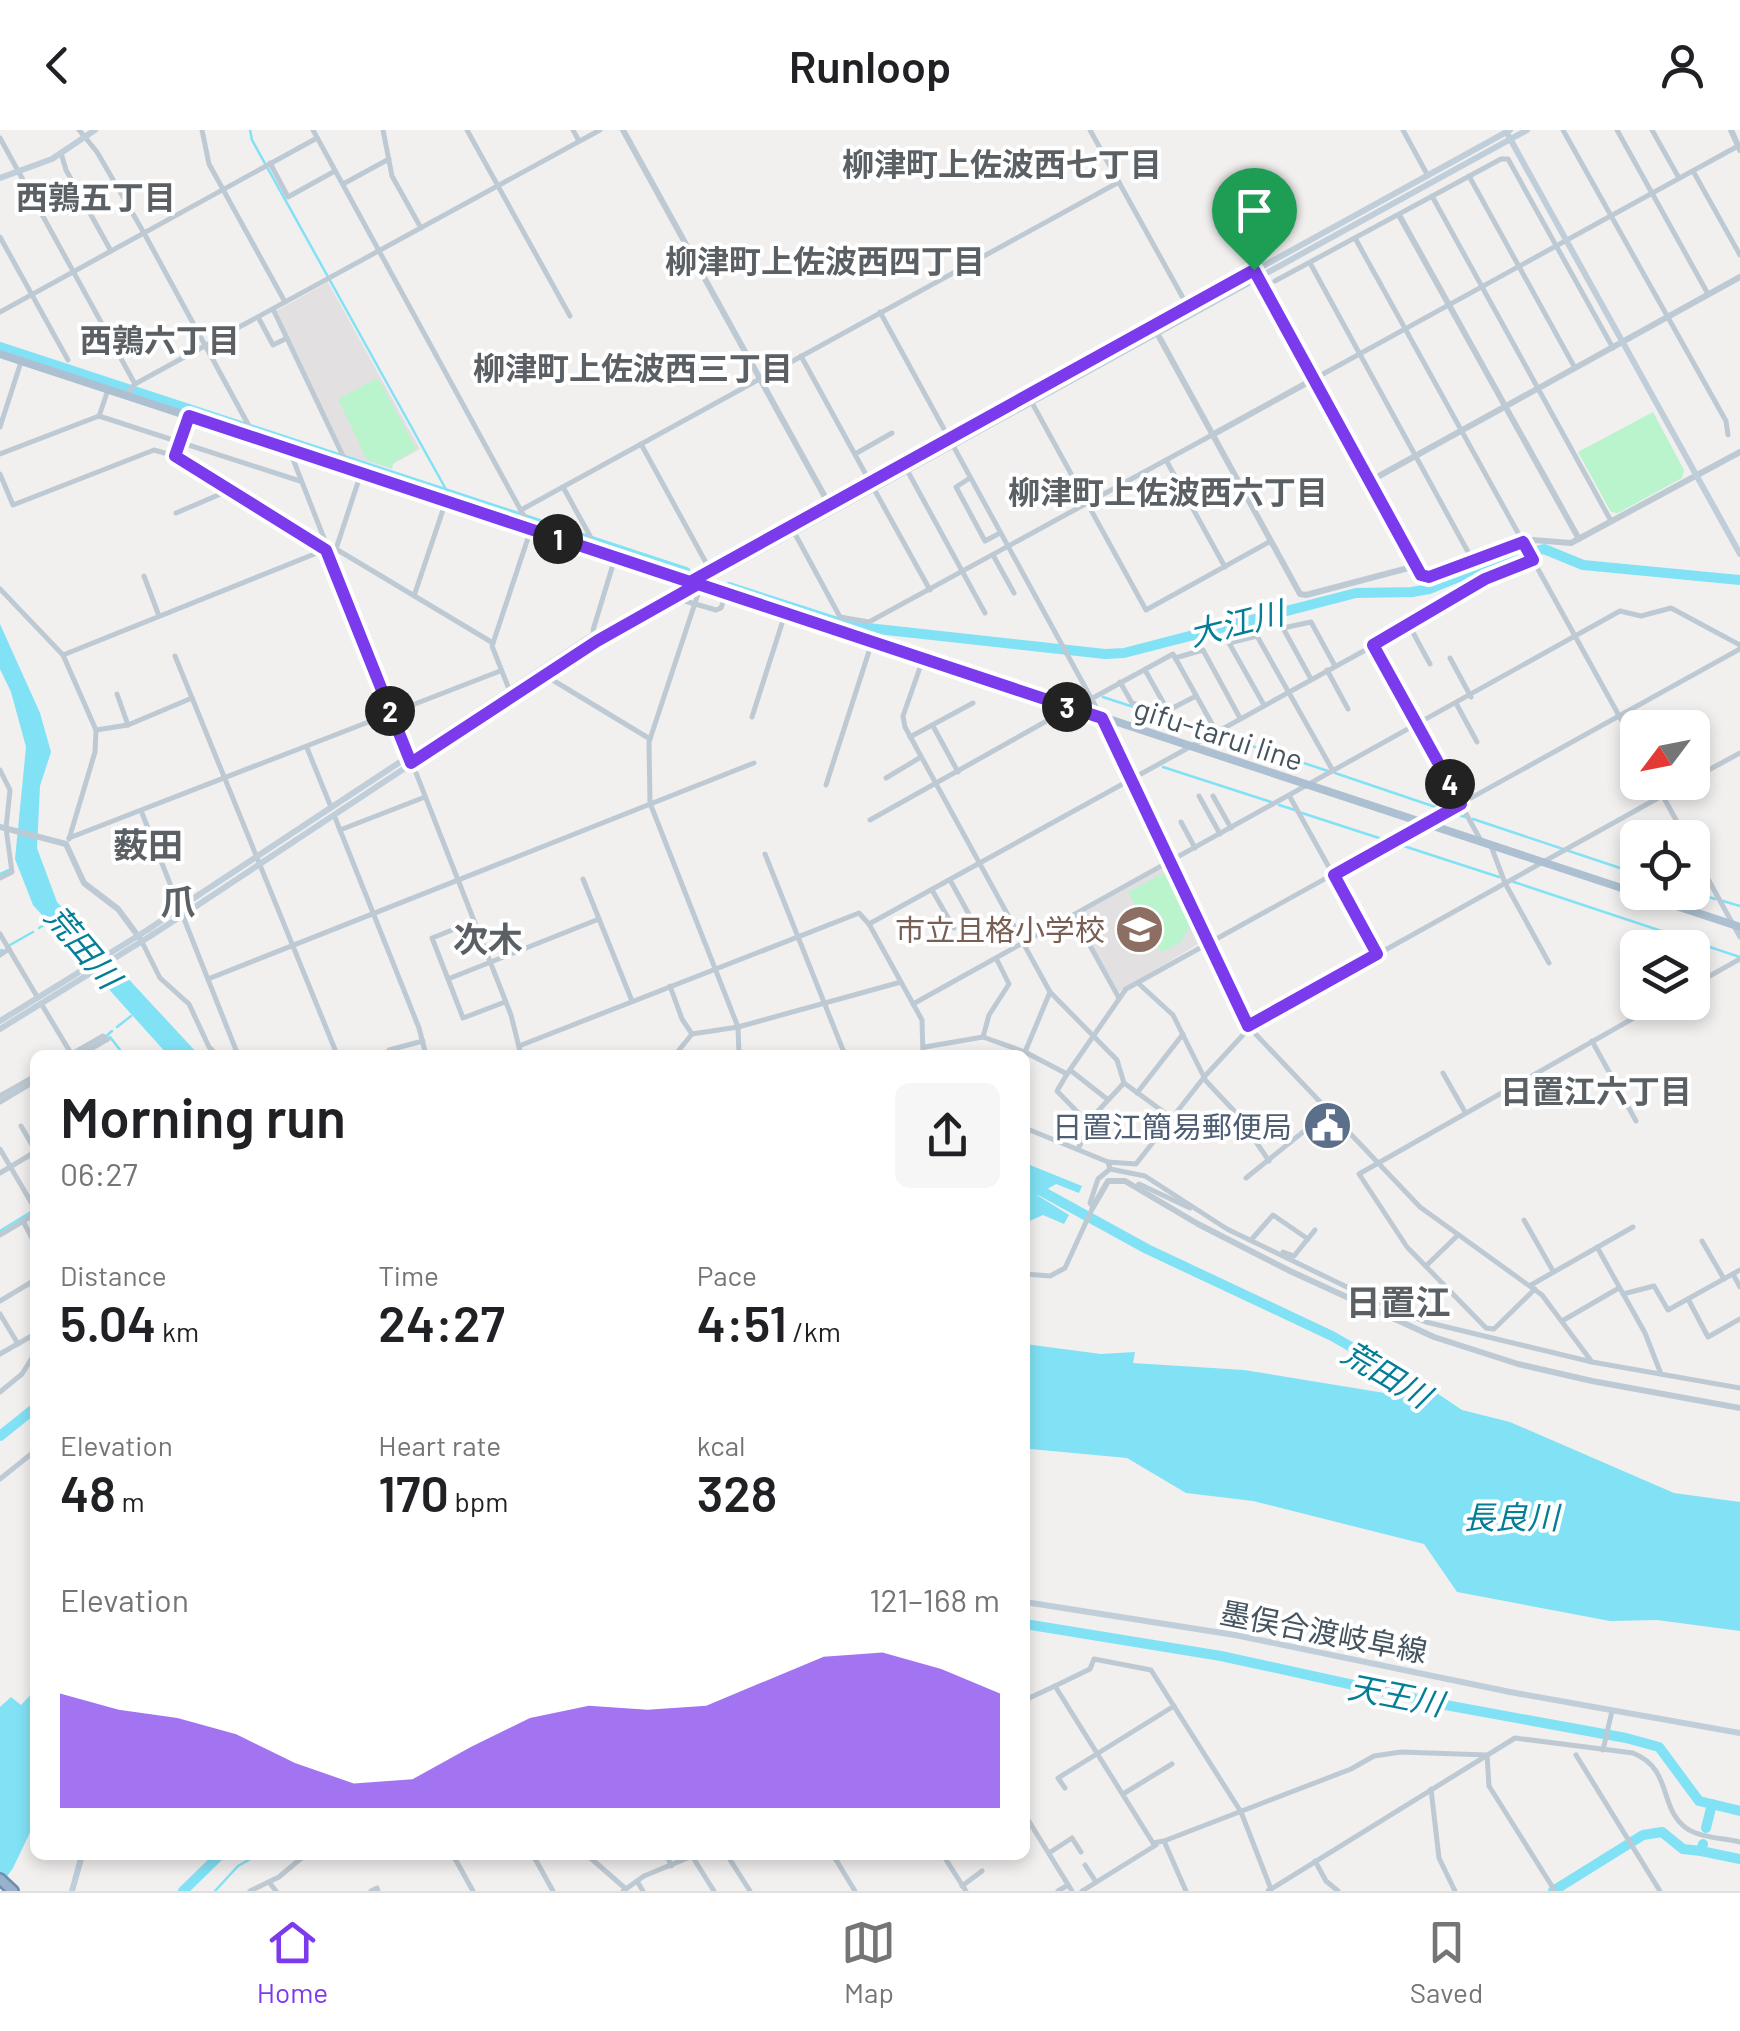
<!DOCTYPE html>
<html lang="en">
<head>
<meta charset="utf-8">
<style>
	:root { --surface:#fff; --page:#f6f6f6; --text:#202124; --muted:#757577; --line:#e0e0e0; --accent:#7c3aed }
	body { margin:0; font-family:Barlow,"Noto Sans JP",sans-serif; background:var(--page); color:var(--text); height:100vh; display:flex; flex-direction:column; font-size:38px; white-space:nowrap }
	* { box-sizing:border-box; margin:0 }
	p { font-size:32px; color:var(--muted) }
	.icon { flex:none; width:55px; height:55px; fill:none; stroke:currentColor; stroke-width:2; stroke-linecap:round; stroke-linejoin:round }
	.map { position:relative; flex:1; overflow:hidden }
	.drawer { position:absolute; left:30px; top:920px; width:1000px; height:810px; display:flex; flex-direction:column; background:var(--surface); border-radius:15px; box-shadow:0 5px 15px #0003 }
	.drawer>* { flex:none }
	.needle { width:65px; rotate:238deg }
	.fabs { position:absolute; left:1620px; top:580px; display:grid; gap:20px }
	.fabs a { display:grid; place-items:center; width:90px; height:90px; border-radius:15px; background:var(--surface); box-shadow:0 5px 15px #0003; font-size:50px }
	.pin { position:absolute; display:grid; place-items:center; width:85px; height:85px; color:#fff; margin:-102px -42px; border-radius:50% 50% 50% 0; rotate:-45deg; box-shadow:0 0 10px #0007 }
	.pin .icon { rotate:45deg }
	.km { position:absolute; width:50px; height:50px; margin:-25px; border-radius:50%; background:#222; color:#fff; font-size:28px; line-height:50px; text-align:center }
	.round { display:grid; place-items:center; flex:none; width:105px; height:105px; border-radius:15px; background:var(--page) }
	.summary { display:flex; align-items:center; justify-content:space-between; height:170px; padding:0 30px }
	h1 { font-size:55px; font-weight:600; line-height:75px }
	.stats { display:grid; grid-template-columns:repeat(3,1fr); gap:15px; height:170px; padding:10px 30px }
	.stats div { display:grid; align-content:center }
	.stats b { font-size:50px; font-weight:600 }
	.stats small { font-size:28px; font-weight:400 }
	.stats p { font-size:28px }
	.chart { height:280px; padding:20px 30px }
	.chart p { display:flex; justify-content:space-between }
	.chart svg { width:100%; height:180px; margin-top:10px; fill:var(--accent); opacity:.7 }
	header { display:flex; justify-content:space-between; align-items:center; height:130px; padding:0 30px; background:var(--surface); font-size:45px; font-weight:600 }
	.menu { display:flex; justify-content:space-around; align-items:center; height:140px; border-top:2px solid var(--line); background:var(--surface); font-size:28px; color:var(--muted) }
	.menu a { display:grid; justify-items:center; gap:5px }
	.menu .current { color:var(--accent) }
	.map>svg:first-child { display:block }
</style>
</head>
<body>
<header><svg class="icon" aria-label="back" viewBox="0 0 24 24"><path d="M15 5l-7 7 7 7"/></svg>Runloop<svg class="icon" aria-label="person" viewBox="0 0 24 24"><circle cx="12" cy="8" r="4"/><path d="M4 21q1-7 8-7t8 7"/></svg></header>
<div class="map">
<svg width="1740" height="1761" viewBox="0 0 1740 1761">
	<rect width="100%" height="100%" fill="#f2efef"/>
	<g fill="#e3e0e1">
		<polygon points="328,152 420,319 393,334 392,339 343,325 276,181"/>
		<polygon points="1164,737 1168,738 1203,811 1119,862 1075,786"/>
	</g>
	<g fill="#b9f4cd">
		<polygon points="378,248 416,319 393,333 392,338 367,330 338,269"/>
		<polygon points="1653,282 1684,340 1682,348 1618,383 1611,382 1578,322"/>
		<polygon points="1167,741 1192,793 1180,813 1161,822 1128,762"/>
	</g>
	<g fill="#82e2f5">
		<polygon points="0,494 40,583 51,622 40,656 37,718 57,772 199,925 168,925 33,775 15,729 26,617 11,562 0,539"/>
		<polygon points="1025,1033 1082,1056 1079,1063 1056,1054 1037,1065 1069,1085 1064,1094 1043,1085 1025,1093"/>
		<polygon points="1025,1214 1101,1224 1135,1222 1133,1233 1244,1240 1403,1266 1410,1263 1413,1247 1462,1280 1510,1292 1674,1363 1740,1372 1740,1501 1657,1490 1610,1491 1457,1462 1424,1414 1253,1371 1186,1363 1127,1328 1030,1319 1025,1322"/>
		<polygon points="35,1560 35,1692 13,1738 0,1756 0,1577 11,1567 21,1575"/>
	</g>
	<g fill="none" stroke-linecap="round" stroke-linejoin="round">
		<g stroke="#82e2f5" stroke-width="2.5">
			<polyline points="250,0 252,10 448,363"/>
			<polyline points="1103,567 1328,641"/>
			<polyline points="1163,637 1271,672"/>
			<polyline points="1335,643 1465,687"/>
			<polyline points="1279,675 1295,680"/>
			<polyline points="1302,683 1499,747"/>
			<polyline points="1473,689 1638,744"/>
			<polyline points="0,744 9,740"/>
			<polyline points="1511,751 1740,827"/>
			<polyline points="1692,762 1715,769"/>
			<polyline points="1723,771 1740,776"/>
			<polyline points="39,798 51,791"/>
			<polyline points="10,815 33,802"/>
			<polyline points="0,821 2,820"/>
			<polyline points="117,897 131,886"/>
			<polyline points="110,907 124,925"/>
			<polyline points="104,908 112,901"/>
			<polyline points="0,1101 31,1082"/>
			<polyline points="215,1761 238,1736 257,1725"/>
		</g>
		<g stroke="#82e2f5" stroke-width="10">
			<polyline points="0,217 686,442"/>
			<polyline points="729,457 850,496 1105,524 1124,523 1356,463 1412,462 1429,459 1503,429 1544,419 1583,435 1740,450"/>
			<polyline points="1025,1052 1147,1119 1332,1206 1423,1258"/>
			<polyline points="0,1306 35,1278"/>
			<polyline points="1025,1494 1221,1526 1440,1574 1626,1608 1659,1617 1699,1671 1740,1681"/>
			<polyline points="1706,1698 1712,1674"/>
			<polyline points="1701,1721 1740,1729"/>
			<polyline points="183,1761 220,1725"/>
			<polyline points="1553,1761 1643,1705 1662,1702 1683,1719 1701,1721 1703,1714"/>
		</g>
		<defs>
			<polyline id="trunk" points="0,1749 13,1761"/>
		</defs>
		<use href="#trunk" stroke="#6d8faf" stroke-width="14"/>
		<g stroke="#becad3" stroke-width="5">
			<polyline points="79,0 97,22 144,103 249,296 248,306"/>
			<polyline points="202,0 209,34 285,172"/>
			<polyline points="313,0 531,399 492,516 509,559"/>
			<polyline points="383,0 392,46 421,98"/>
			<polyline points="467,0 570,186"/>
			<polyline points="573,0 579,11"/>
			<polyline points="1090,0 1188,177"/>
			<polyline points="1403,0 1428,46"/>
			<polyline points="1563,0 1726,291 1728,305"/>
			<polyline points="1617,0 1708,164"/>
			<polyline points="1652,0 1679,48"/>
			<polyline points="0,8 135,254"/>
			<polyline points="61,23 66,40 111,121"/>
			<polyline points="270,33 288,67 335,41"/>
			<polyline points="1693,41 1740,125"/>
			<polyline points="1469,46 1575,238"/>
			<polyline points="343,54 389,29"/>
			<polyline points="1432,66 1611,391"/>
			<polyline points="0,107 68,230"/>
			<polyline points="1355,108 1638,620"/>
			<polyline points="1310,133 1473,431"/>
			<polyline points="1275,151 1501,29 1508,29 1613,218"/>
			<polyline points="273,179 343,326 344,337"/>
			<polyline points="0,182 317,8"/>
			<polyline points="880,182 1102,588 1248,896 1420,1077 1542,1165 1592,1232"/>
			<polyline points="258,187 273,215 287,208"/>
			<polyline points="801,226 870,352"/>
			<polyline points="1314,249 1738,16"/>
			<polyline points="108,260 99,286 300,351"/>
			<polyline points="125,265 135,254 600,0"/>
			<polyline points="1031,271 1146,480 1271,411"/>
			<polyline points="0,297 21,232"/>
			<polyline points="641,314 710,440"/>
			<polyline points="289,319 511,885 521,925"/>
			<polyline points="0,324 99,286"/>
			<polyline points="855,324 892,303"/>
			<polyline points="176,327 230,360 176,383"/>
			<polyline points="1166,330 1225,437"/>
			<polyline points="907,340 985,483"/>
			<polyline points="0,344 13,375 154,320 175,326 189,286"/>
			<polyline points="970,348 956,357 985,411 1000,403"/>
			<polyline points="563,357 590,406 590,417"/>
			<polyline points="874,359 930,460"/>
			<polyline points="230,360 324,418"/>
			<polyline points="521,380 1119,52"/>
			<polyline points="794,402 840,487 869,492 1212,305"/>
			<polyline points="325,416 336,419 493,513"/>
			<polyline points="336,419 361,343"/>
			<polyline points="993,425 1014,463"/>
			<polyline points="144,446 159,486"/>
			<polyline points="701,455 649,612 650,673 738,897 739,925"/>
			<polyline points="0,459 63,525 96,600 95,622 69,709"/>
			<polyline points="414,466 446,371"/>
			<polyline points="678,469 716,480 721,478 726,463"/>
			<polyline points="1410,497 1430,534"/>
			<polyline points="594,505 593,500 615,428"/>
			<polyline points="1373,515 1480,709"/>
			<polyline points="63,525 327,419"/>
			<polyline points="175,526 336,922 343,925"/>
			<polyline points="1175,528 1203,520 1240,588"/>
			<polyline points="1450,528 1471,567"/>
			<polyline points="923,529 903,586 905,597 1050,862 1117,930 1124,953 1172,988"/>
			<polyline points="1145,540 1168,581"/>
			<polyline points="1327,540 1348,579"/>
			<polyline points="546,546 650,609"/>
			<polyline points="1311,549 1283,498 1311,492 1335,536"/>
			<polyline points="1120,552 1132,573 1163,583 1196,566"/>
			<polyline points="117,564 128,595"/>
			<polyline points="1091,569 1173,524 1216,601"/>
			<polyline points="1264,575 1229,513 1257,506 1333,641"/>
			<polyline points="1457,575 1477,612"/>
			<polyline points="752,587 785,484"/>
			<polyline points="933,596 958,642"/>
			<polyline points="96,600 128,595 192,568"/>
			<polyline points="910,607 973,573"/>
			<polyline points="307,618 331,677"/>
			<polyline points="0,640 10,660 6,698 12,742 0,748"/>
			<polyline points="886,648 921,627"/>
			<polyline points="1692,649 1740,623"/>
			<polyline points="1655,652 1686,708"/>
			<polyline points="826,655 872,512"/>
			<polyline points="1199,666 1220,704"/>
			<polyline points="1213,666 1231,698"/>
			<polyline points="1290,667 1377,824"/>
			<polyline points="142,683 238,925"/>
			<polyline points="334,685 419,898 426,925"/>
			<polyline points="870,690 1070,578"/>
			<polyline points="1181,692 1195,718"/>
			<polyline points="340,700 425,667"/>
			<polyline points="69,708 500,541"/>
			<polyline points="1491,716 1505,753 1549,833"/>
			<polyline points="1692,720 1740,807"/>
			<polyline points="765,724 845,925"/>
			<polyline points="583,749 632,871"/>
			<polyline points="950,750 971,788"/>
			<polyline points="1692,754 1707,746"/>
			<polyline points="932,760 954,798"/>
			<polyline points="1663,771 1678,762"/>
			<polyline points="1073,785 1119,868"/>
			<polyline points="869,794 1409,496 1485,449 1533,431"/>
			<polyline points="0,804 38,868"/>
			<polyline points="142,812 160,848 189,874 209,917 217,925"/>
			<polyline points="0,825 9,819"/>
			<polyline points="208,849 754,633"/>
			<polyline points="448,849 432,808 472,792"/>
			<polyline points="1138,853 1173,885 1206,951 1237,984 1269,1031"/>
			<polyline points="670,856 682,889 692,904"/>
			<polyline points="1692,856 1740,829"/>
			<polyline points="505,872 463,888 448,849 599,789"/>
			<polyline points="913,874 1620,481 1641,486 1671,478 1740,515"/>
			<polyline points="42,875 72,925"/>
			<polyline points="983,907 989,885 1009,854 996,828"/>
			<polyline points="1592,911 1636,991"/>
			<polyline points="519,916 859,783 869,794 922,890 923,925"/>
			<polyline points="925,917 983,907 1025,922 1067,944 1126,859 1740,519"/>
			<polyline points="1025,922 1050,862"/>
			<polyline points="70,925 103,906"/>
			<polyline points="80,925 108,909"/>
			<polyline points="390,925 389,920 423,911"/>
			<polyline points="675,925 692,904 738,897 901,852"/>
			<polyline points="1070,940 1107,969"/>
			<polyline points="1443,943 1465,982"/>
			<polyline points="1067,944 1057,961 1090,995"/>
			<polyline points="1137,963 1183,904"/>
			<polyline points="0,966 35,946"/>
			<polyline points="0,972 35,951"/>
			<polyline points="21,996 35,1020"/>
			<polyline points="1025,998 1108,1032"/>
			<polyline points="0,1019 35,1079"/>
			<polyline points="1078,1019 1097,982 1124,953"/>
			<polyline points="1110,1039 1145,1046 1227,1099 1384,1175 1426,1192 1592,1232 1740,1258"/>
			<polyline points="0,1043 35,1022"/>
			<polyline points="1246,1048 1329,981"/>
			<polyline points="1137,1057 1139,1054 1190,1078"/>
			<polyline points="1524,1090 1553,1141"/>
			<polyline points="23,1091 35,1114"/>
			<polyline points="0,1105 35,1084"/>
			<polyline points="1251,1110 1273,1085 1308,1109"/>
			<polyline points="1702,1111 1724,1149"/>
			<polyline points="1597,1117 1645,1203 1661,1244"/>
			<polyline points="1283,1122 1294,1126 1315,1100"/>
			<polyline points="1426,1136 1458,1105"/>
			<polyline points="1025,1144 1050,1146 1065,1138 1093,1077 1090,1073 1098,1049 1110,1039 1108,1032 1136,1034 1205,946 1254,893 1687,652"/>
			<polyline points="1733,1144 1740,1157"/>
			<polyline points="1531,1155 1633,1097"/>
			<polyline points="1535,1159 1494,1199 1486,1198 1407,1117 1359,1044 1662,872"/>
			<polyline points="1623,1164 1654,1156 1668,1180 1740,1140"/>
			<polyline points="1688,1169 1708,1207 1740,1189"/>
			<polyline points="0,1171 35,1150"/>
			<polyline points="0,1184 18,1214"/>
			<polyline points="1562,1191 1619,1158"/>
			<polyline points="0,1224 35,1204"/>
			<polyline points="0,1262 22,1244 35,1223"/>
			<polyline points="0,1349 35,1321"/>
			<polyline points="1055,1556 1090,1539 1094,1529 1151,1540 1241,1682 1271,1759"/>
			<polyline points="1025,1570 1055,1556 1153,1713 1164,1711 1186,1761"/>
			<polyline points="1603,1620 1612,1581"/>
			<polyline points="1576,1625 1660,1761"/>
			<polyline points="1065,1658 1058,1648 1174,1576"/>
			<polyline points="1431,1659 1439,1728 1455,1761"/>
			<polyline points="1123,1664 1172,1634"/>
			<polyline points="1025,1685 1072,1761"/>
			<polyline points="1164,1711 1351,1639 1374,1626 1401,1622 1487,1625 1489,1656 1555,1761"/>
			<polyline points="1049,1723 1072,1708 1081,1722"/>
			<polyline points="453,1725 473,1761"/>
			<polyline points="533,1725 553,1761"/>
			<polyline points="587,1725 626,1759"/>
			<polyline points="667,1725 671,1736"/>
			<polyline points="727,1725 750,1761"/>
			<polyline points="833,1725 855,1761"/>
			<polyline points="943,1725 966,1761"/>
			<polyline points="692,1726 714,1761"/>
			<polyline points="1315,1731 1326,1751 1338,1761"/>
			<polyline points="1085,1735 1096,1752"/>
			<polyline points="637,1751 643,1761"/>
			<polyline points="269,1752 276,1761"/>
			<polyline points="962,1756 982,1741"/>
			<polyline points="250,1761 279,1747 305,1725"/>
			<polyline points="371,1761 377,1758 378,1761"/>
			<polyline points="623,1761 644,1746 695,1725"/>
			<polyline points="1058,1761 1068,1755"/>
			<polyline points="1082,1761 1156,1715"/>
			<path d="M 1268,1761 L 1515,1608 L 1633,1623 C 1673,1639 1658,1677 1686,1698 C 1700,1708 1723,1708 1740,1712"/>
		</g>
		<g stroke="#becad3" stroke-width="6">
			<polyline points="623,0 830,376"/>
			<polyline points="1731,0 1740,20"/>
			<polyline points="1399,85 1579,409"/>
			<polyline points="1157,203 1300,464 1306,465 1416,436"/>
			<polyline points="1314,249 1425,447 1533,410 1571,413 1740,322"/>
			<polyline points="1212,305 1314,249 1254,141"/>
			<polyline points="1370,351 1740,147"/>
			<polyline points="0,697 66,714 84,753 118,779 141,810"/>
			<polyline points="1093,1077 1108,1051 1125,1051 1198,1094 1290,1141 1434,1207 1518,1234 1592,1251 1740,1278"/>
		</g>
		<g stroke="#c0ceda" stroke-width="6">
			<polyline points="1508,5 1740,424"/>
			<polyline points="0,48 52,29 95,0"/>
			<polyline points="200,764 588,508 1510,0"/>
			<polyline points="204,771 597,511 1527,0"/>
			<polyline points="0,891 149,799"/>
			<polyline points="0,899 152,805"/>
			<polyline points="1025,1472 1235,1505 1510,1562 1740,1603"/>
			<polyline points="72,1761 82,1725"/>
		</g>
		<polyline stroke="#acc0d1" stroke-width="8" points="0,224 1740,797"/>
		<use href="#trunk" stroke="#97b2ca" stroke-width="9"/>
		<g stroke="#c0ceda" stroke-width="6">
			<polyline points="149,799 200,764"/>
			<polyline points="152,805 204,771"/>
		</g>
	</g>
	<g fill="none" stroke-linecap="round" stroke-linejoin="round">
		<defs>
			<polygon id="route" points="1254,140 1421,445 1429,447 1523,412 1533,430 1485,449 1373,515 1461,674 1334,745 1377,824 1248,896 1102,588 698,454 597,511 411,633 326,420 175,326 189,286 690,452"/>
		</defs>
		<use href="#route" stroke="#fff" stroke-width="20"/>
		<use href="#route" stroke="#7c3aed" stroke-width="12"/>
	</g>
	<defs>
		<symbol id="school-disc" viewBox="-11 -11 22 22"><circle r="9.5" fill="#8d6e63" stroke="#fff"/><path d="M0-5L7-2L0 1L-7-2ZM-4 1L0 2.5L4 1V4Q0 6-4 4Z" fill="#fff"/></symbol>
		<symbol id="civic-disc" viewBox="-11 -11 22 22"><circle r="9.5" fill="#5c6f8a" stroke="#fff"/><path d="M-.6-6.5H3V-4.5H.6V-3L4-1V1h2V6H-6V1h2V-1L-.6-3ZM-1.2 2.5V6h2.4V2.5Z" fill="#fff"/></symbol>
	</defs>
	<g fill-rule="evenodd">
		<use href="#school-disc" x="1112" y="772" width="55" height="55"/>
		<use href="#civic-disc" x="1300" y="968" width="55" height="55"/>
	</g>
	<g text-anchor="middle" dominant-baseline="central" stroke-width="8" stroke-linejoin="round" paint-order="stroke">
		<g font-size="30" fill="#45545f" stroke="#fff">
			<text transform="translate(1219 603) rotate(18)">gifu-tarui line</text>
			<text transform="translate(1324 1501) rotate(11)">墨俣合渡岐阜線</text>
		</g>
		<g font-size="30" fill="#785e54" stroke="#fff" text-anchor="end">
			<text x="1105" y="799">市立且格小学校</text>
		</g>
		<g font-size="30" fill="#4e5e75" stroke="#fff" text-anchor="end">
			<text x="1292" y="996">日置江簡易郵便局</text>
		</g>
		<g font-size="32" font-weight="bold" fill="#5b6065" stroke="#fff">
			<text x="1002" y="33">柳津町上佐波西七丁目</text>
			<text x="96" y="66">西鶉五丁目</text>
			<text x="825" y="130">柳津町上佐波西四丁目</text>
			<text x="160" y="209">西鶉六丁目</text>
			<text x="633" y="237">柳津町上佐波西三丁目</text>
			<text x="1168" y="361">柳津町上佐波西六丁目</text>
			<text x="1596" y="960">日置江六丁目</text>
		</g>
		<g font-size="32" font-style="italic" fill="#037e96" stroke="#fff">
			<text transform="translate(1236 492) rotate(-14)">大江川</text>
			<text transform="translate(84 816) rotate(50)">荒田川</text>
			<text transform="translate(1387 1243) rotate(31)">荒田川</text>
			<text x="1511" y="1386">長良川</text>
			<text transform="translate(1396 1564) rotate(11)">天王川</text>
		</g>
		<g font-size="35" font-weight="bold" fill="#5b6065" stroke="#fff">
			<text x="148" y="714">薮田</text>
			<text x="178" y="770">爪</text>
			<text x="488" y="808">次木</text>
			<text x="1398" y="1171">日置江</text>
		</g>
	</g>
</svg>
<div class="fabs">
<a><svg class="needle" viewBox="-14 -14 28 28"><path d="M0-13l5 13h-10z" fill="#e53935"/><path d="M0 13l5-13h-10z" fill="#757577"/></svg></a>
<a><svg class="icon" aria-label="locate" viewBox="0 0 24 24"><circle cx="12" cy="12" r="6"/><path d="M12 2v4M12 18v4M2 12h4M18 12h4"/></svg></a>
<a><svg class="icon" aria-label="layers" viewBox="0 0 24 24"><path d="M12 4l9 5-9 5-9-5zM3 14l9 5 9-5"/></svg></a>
</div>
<div class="pin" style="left:1254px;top:140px;background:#1e9e55"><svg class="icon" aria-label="arrive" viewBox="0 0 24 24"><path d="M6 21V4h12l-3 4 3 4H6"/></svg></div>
<b class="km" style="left:558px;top:409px">1</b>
<b class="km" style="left:390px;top:581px">2</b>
<b class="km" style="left:1067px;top:577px">3</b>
<b class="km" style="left:1450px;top:654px">4</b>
<section class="drawer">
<div class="summary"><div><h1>Morning run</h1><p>06:27</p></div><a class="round"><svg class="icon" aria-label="share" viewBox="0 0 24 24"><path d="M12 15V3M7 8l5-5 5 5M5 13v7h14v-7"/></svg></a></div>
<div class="stats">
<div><p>Distance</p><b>5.04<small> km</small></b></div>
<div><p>Time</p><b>24:27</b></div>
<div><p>Pace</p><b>4:51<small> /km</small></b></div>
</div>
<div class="stats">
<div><p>Elevation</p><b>48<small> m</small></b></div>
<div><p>Heart rate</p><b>170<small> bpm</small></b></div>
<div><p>kcal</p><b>328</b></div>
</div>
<div class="chart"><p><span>Elevation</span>121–168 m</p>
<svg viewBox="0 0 160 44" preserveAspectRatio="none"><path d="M0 44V16L10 20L20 22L30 26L40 33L50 38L60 37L70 29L80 22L90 19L100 20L110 19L120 13L130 7L140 6L150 10L160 16V44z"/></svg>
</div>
</section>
</div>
<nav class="menu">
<a class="current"><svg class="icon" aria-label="home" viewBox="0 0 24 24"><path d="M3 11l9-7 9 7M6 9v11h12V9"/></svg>Home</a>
<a><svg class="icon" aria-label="map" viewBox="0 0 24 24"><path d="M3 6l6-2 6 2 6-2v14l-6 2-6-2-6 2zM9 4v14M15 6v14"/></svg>Map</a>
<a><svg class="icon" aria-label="saved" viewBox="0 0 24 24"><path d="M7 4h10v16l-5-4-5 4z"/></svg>Saved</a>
</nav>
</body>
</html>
